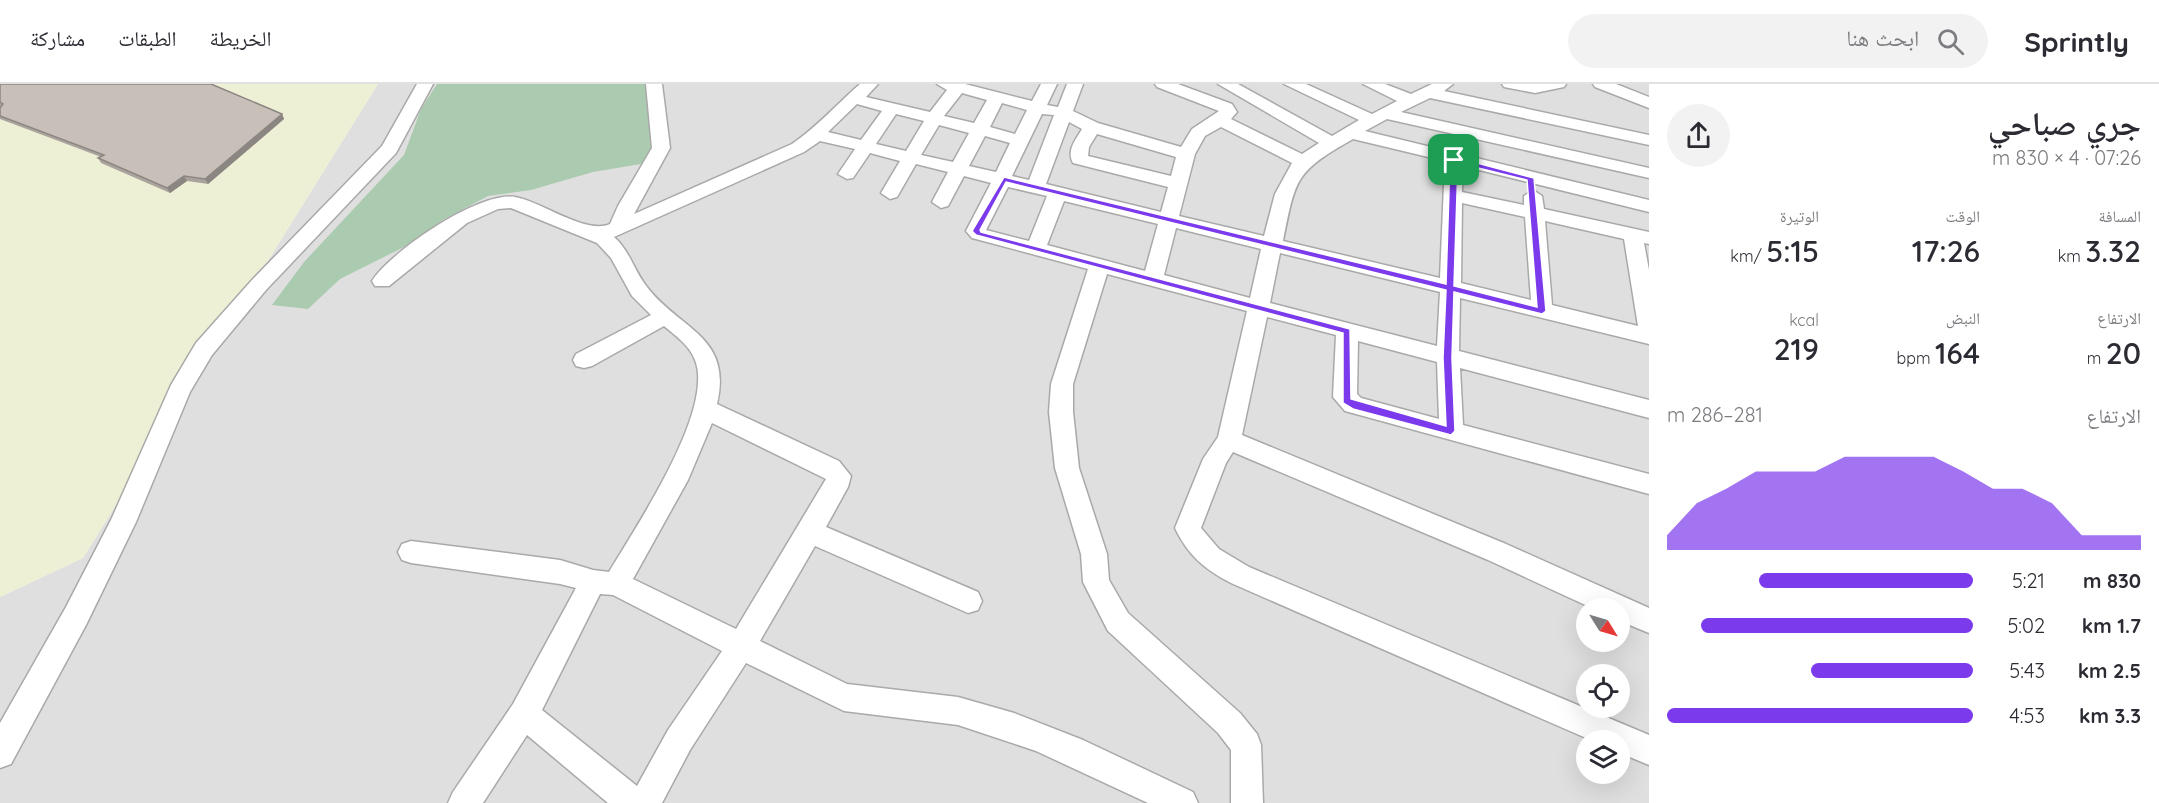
<!DOCTYPE html>
<html lang="ar">
<head>
<meta charset="utf-8">
<style>
	:root { --surface:#fff; --page:#f2f2f3; --text:#2b2b33; --muted:#7c7c81; --line:#e1e1e2; --accent:#7c3aed }
	body { margin:0; font-family:Quicksand,"Noto Naskh Arabic",sans-serif; background:var(--page); color:var(--text); direction:rtl; height:100vh; display:flex; flex-direction:column; font-size:22px; white-space:nowrap }
	* { box-sizing:border-box; margin:0 }
	p { font-size:20px; color:var(--muted) }
	.icon { flex:none; width:33px; height:33px; fill:none; stroke:currentColor; stroke-width:2; stroke-linecap:round; stroke-linejoin:round }
	.map { position:relative; flex:1; overflow:hidden; direction:ltr }
	.sheet { display:flex; flex-direction:column; background:var(--surface); width:510px }
	.sheet>* { flex:none }
	.needle { width:39px; rotate:127deg }
	.tools { position:absolute; left:1576px; top:514px; display:grid; gap:12px }
	.tools a { display:grid; place-items:center; width:54px; height:54px; border-radius:50%; background:var(--surface); box-shadow:0 6px 24px #0002; font-size:30px }
	.pin { position:absolute; display:grid; place-items:center; width:51px; height:51px; color:#fff; margin:-26px; border-radius:12px; box-shadow:0 3px 9px #0006 }
	.round { display:grid; place-items:center; flex:none; width:63px; height:63px; border-radius:32px; background:var(--page) }
	.head { display:flex; align-items:center; justify-content:space-between; height:102px; padding:0 18px }
	h1 { font-size:33px; font-weight:600; line-height:45px }
	.figures { display:grid; grid-template-columns:repeat(3,1fr); gap:9px; height:102px; padding:6px 18px }
	.figures div { display:grid; align-content:center }
	.figures b { font-size:30px; font-weight:600 }
	.figures small { font-size:16px; font-weight:400 }
	.figures p { font-size:16px }
	.chart { height:168px; padding:12px 18px }
	.chart p { display:flex; justify-content:space-between }
	.chart svg { width:100%; height:108px; margin-top:6px; fill:var(--accent); opacity:.7 }
	ul { padding:0 18px; list-style:none; font-size:20px }
	li { display:grid; grid-template-columns:96px 72px 1fr; align-items:center; height:45px }
	li i { height:15px; border-radius:8px; background:var(--accent) }
	header { display:flex; align-items:center; gap:36px; box-sizing:border-box; height:84px; padding:0 30px; background:var(--surface); border-bottom:2px solid var(--line) }
	header strong { font-size:28px }
	nav { display:flex; gap:33px; margin-inline-start:auto; font-size:21px }
	.search { width:420px; height:54px; background:var(--page); display:flex; align-items:center; gap:15px; box-sizing:border-box; padding:0 21px; border-radius:33px; color:var(--muted); font-size:22px }
	main { display:flex; flex:1; min-height:0 }
	.map>svg:first-child { display:block }
</style>
</head>
<body>
<header>
<strong>Sprintly</strong>
<div class="search"><svg class="icon" aria-label="search" viewBox="0 0 24 24"><circle cx="10" cy="10" r="6"/><path d="M15 15l6 6"/></svg>ابحث هنا</div>
<nav><a>الخريطة</a><a>الطبقات</a><a>مشاركة</a></nav>
</header>
<main>
<section class="sheet">
<div class="head"><div><h1>جري صباحي</h1><p>07:26 · 4 × 830 m</p></div><a class="round"><svg class="icon" aria-label="share" viewBox="0 0 24 24"><path d="M12 15V3M7 8l5-5 5 5M5 13v7h14v-7"/></svg></a></div>
<div class="figures">
<div><p>المسافة</p><b>3.32<small> km</small></b></div>
<div><p>الوقت</p><b>17:26</b></div>
<div><p>الوتيرة</p><b>5:15<small> /km</small></b></div>
</div>
<div class="figures">
<div><p>الارتفاع</p><b>20<small> m</small></b></div>
<div><p>النبض</p><b>164<small> bpm</small></b></div>
<div><p>kcal</p><b>219</b></div>
</div>
<div class="chart"><p><span>الارتفاع</span>281–286 m</p>
<svg viewBox="0 0 160 44" preserveAspectRatio="none"><path d="M0 44V38L10 25L20 19L30 12L40 12L50 12L60 6L70 6L80 6L90 6L100 12L110 19L120 19L130 25L140 38L150 38L160 38V44z"/></svg>
</div>
<ul>
<li><b>830 m</b>5:21<i style="width:70%"></i></li>
<li><b>1.7 km</b>5:02<i style="width:89%"></i></li>
<li><b>2.5 km</b>5:43<i style="width:53%"></i></li>
<li><b>3.3 km</b>4:53<i style="width:100%"></i></li>
</ul>
</section>
<div class="map">
<svg width="1649" height="719" viewBox="0 0 1649 719">
	<rect width="100%" height="100%" fill="#f2efe9"/>
	<path fill="#e0dfdf" fill-rule="evenodd" d="M 378,0 L 1649,0 L 1649,719 L 0,719 L 0,513 L 83,474 ZM 1587,525 L 1620,525 L 1620,558 L 1587,558 ZM 1587,591 L 1620,591 L 1620,624 L 1587,624 ZM 1587,657 L 1620,657 L 1620,690 L 1587,690 Z"/>
	<polygon fill="#eef0d5" points="0,0 378,0 83,474 0,513"/>
	<polygon fill="#aacbaf" points="437,0 662,0 653,78 593,88 531,106 488,112 443,136 404,163 340,195 308,225 272,221 304,178 404,71 421,25"/>
	<g fill="none" stroke-linecap="round" stroke-linejoin="round">
		<defs>
			<g id="minor">
				<polygon points="417,0 433,0 396,69 266,206 212,271 190,308 136,438 86,541 11,680 0,684 0,639 66,523 111,436 171,301 196,259 252,196 382,62"/>
				<path d="M 646,0 L 662,0 L 670,64 L 634,130 L 792,60 C 817,43 837,20 860,0 L 878,0 L 866,13 L 930,28 L 947,6 L 937,0 L 965,0 L 1032,17 L 1041,0 L 1057,0 L 1047,21 L 1058,23 L 1067,0 L 1083,0 L 1073,27 L 1098,39 L 1181,63 L 1192,45 L 1219,27 L 1157,3 L 1155,0 L 1178,0 L 1232,20 L 1237,28 L 1231,35 L 1302,70 L 1319,59 L 1218,0 L 1238,0 L 1332,52 L 1359,36 L 1284,0 L 1306,0 L 1372,30 L 1397,17 L 1363,0 L 1385,0 L 1411,10 L 1432,0 L 1453,0 L 1444,7 L 1649,51 L 1649,61 L 1430,14 L 1401,28 L 1649,84 L 1649,94 L 1387,35 L 1365,47 L 1649,116 L 1649,128 L 1463,82 L 1462,108 L 1524,121 L 1524,112 L 1533,106 L 1542,112 L 1544,125 L 1649,148 L 1649,160 L 1644,159 L 1649,186 L 1649,260 L 1460,214 L 1459,267 L 1649,316 L 1649,334 L 1460,284 L 1463,341 L 1649,390 L 1649,410 L 1345,327 L 1333,313 L 1336,251 L 1267,233 L 1242,351 L 1506,460 L 1649,524 L 1649,549 L 1620,537 L 1620,525 L 1594,525 L 1488,476 L 1233,368 L 1226,379 L 1201,444 L 1219,465 L 1249,483 L 1649,651 L 1649,681 L 1620,669 L 1620,657 L 1593,657 L 1231,499 C 1204,485 1188,471 1175,444 L 1203,375 L 1218,353 L 1247,227 L 1107,190 L 1073,300 L 1073,328 L 1079,384 L 1107,470 L 1109,496 L 1128,529 L 1240,629 L 1257,650 L 1261,661 L 1263,719 L 1231,719 L 1231,666 L 1218,649 L 1108,547 L 1083,498 L 1081,470 L 1055,384 L 1049,328 L 1051,300 L 1088,185 L 972,154 L 966,147 L 991,99 L 964,92 L 948,122 L 941,124 L 932,118 L 948,88 L 916,80 L 897,113 L 890,115 L 881,109 L 900,77 L 870,69 L 853,94 L 847,95 L 838,90 L 855,65 L 820,57 L 804,68 L 614,153 C 630,167 634,187 647,203 C 680,246 733,252 717,320 L 839,377 L 851,392 L 848,403 L 826,443 L 978,508 L 982,517 L 978,526 L 968,529 L 815,462 L 760,557 L 847,600 L 958,613 L 1014,629 L 1083,656 L 1193,708 L 1198,719 L 1148,719 L 1036,667 L 958,641 L 844,627 L 746,579 L 690,666 L 662,719 L 608,719 L 527,651 L 483,719 L 448,719 L 453,708 L 513,620 L 576,504 L 560,500 L 411,479 L 402,476 L 398,468 L 402,460 L 411,457 L 560,476 L 593,486 L 609,488 C 635,444 715,326 695,276 C 690,262 675,251 664,242 L 592,282 L 584,284 L 576,282 L 573,276 L 576,270 L 651,231 L 632,212 L 611,174 L 597,159 L 511,124 L 498,125 L 467,139 L 389,202 L 375,202 L 372,197 C 390,168 479,107 515,113 C 541,117 585,151 610,140 L 618,122 L 652,64 ZM 962,9 L 987,16 L 974,39 L 944,32 ZM 1002,19 L 1027,26 L 1015,50 L 990,43 ZM 857,20 L 882,27 L 861,56 L 828,48 ZM 896,30 L 924,37 L 906,67 L 876,60 ZM 1042,30 L 1054,31 L 1029,96 L 1012,92 ZM 1069,38 L 1082,45 C 1076,55 1066,67 1073,79 L 1168,103 L 1161,128 L 1046,100 ZM 939,41 L 969,49 L 953,78 L 921,71 ZM 1221,43 L 1292,79 L 1275,110 L 1264,152 L 1179,132 L 1195,70 L 1205,52 ZM 1097,50 L 1176,73 L 1171,92 L 1088,72 L 1089,63 ZM 985,52 L 1010,59 L 996,88 L 969,82 ZM 1353,55 L 1445,77 L 1440,194 L 1283,157 C 1296,93 1295,88 1353,55 ZM 1008,103 L 1047,112 L 1029,157 L 986,146 ZM 1064,117 L 1158,140 L 1145,187 L 1047,161 ZM 1462,119 L 1525,133 L 1531,216 L 1461,199 ZM 1545,137 L 1624,155 L 1638,242 L 1552,221 ZM 1176,144 L 1261,165 L 1250,214 L 1164,191 ZM 1280,169 L 1440,208 L 1437,262 L 1270,219 ZM 1358,257 L 1437,278 L 1439,335 L 1361,314 L 1357,310 ZM 712,339 L 826,395 L 736,545 L 633,495 L 688,396 ZM 600,510 L 613,511 L 722,567 L 668,646 L 637,702 L 542,626 Z"/>
				<polygon points="1502,0 1566,0 1564,3 1535,9 1504,3"/>
				<polygon points="1593,0 1616,0 1649,13 1649,24 1595,3"/>
			</g>
		</defs>
		<use href="#minor" stroke="#a9a9a9" stroke-width="3"/>
		<use href="#minor" fill="#fff" fill-rule="evenodd"/>
	</g>
	<polygon fill="#aba49e" points="0,0 282,30 284,35 208,100 187,97 170,109 101,79 98,74 101,73 0,35 0,24 1,22 0,22"/>
	<g fill="#8b8681">
		<polygon points="282,30 284,35 208,100 205,95"/>
		<polygon points="184,92 187,97 170,109 167,104"/>
	</g>
	<polygon fill="#c7bfb8" stroke="#8b8681" stroke-width="1.5" points="0,0 211,0 282,30 205,95 184,92 167,104 98,74 104,71 0,32 0,24 3,20 0,18"/>
	<path fill="#7c3aed" stroke="#fff" stroke-width="1.5" fill-rule="evenodd" d="M 1454,73 L 1534,94 L 1546,227 L 1542,230 L 1454,208 L 1452,274 L 1455,347 L 1451,351 L 1353,325 L 1343,319 L 1343,249 L 976,151 L 972,147 L 1004,93 L 1446,200 L 1450,76 ZM 1458,79 L 1527,96 L 1537,223 L 1454,202 ZM 1006,98 L 1446,206 L 1443,274 L 1446,342 L 1351,315 L 1350,245 L 981,148 L 980,146 Z"/>
</svg>
<div class="tools">
<a><svg class="needle" viewBox="-14 -14 28 28"><path d="M0-13l5 13h-10z" fill="#e53935"/><path d="M0 13l5-13h-10z" fill="#7c7c81"/></svg></a>
<a><svg class="icon" aria-label="locate" viewBox="0 0 24 24"><circle cx="12" cy="12" r="6"/><path d="M12 2v4M12 18v4M2 12h4M18 12h4"/></svg></a>
<a><svg class="icon" aria-label="layers" viewBox="0 0 24 24"><path d="M12 4l9 5-9 5-9-5zM3 14l9 5 9-5"/></svg></a>
</div>
<div class="pin" style="left:1454px;top:76px;background:#1e9e55"><svg class="icon" aria-label="arrive" viewBox="0 0 24 24"><path d="M6 21V4h12l-3 4 3 4H6"/></svg></div>
</div>
</main>
</body>
</html>
